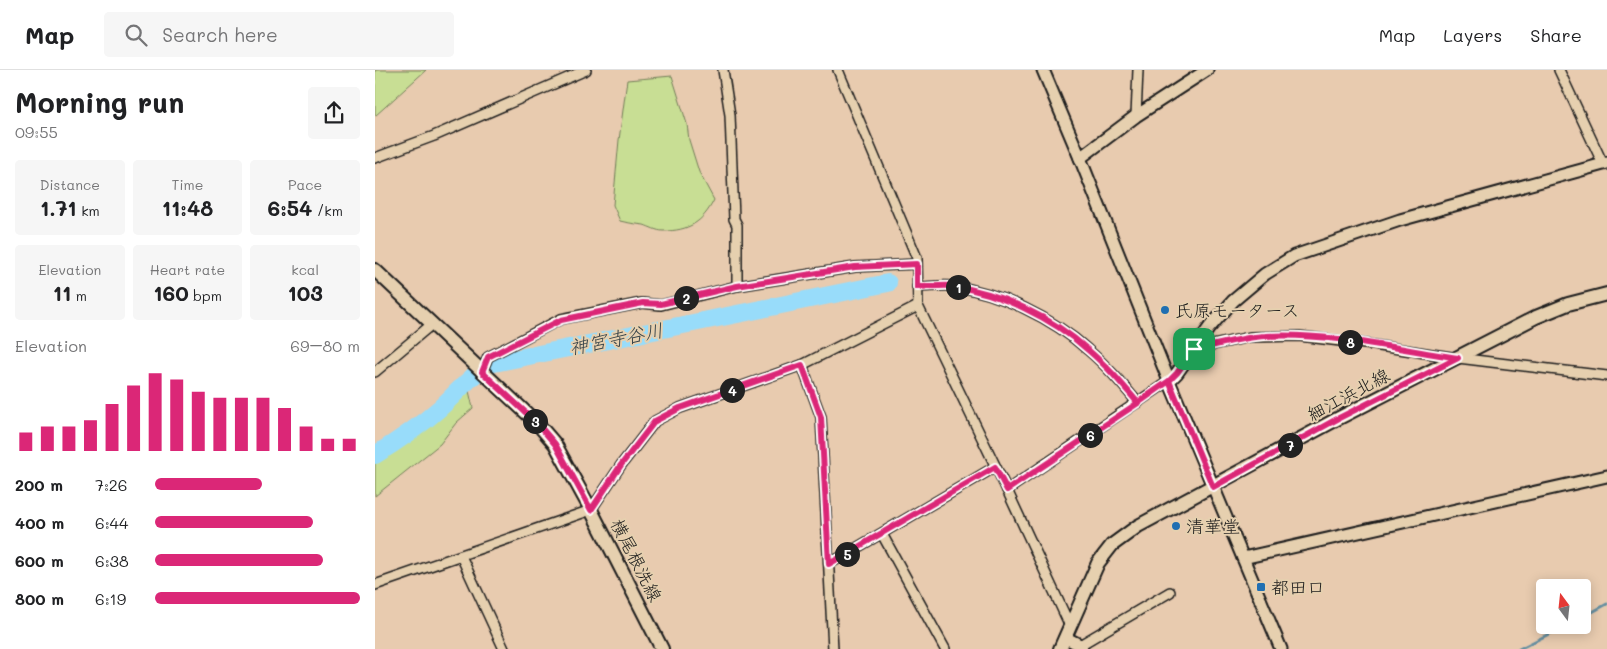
<!DOCTYPE html>
<html lang="en">
<head>
<meta charset="utf-8">
<style>
	:root { --surface:#fff; --page:#f6f6f6; --text:#202124; --muted:#757577; --line:#e0e0e0; --accent:#db2777 }
	body { margin:0; font-family:Mali,"Klee One",sans-serif; background:var(--page); color:var(--text); height:100vh; display:flex; flex-direction:column; font-size:19px; white-space:nowrap }
	* { box-sizing:border-box; margin:0 }
	p { font-size:16px; color:var(--muted) }
	.icon { flex:none; width:28px; height:28px; fill:none; stroke:currentColor; stroke-width:2; stroke-linecap:round; stroke-linejoin:round }
	.map { position:relative; flex:1; overflow:hidden }
	.sheet { display:flex; flex-direction:column; background:var(--surface); width:375px }
	.sheet>* { flex:none }
	.needle { width:32px; rotate:345deg }
	.controls { position:absolute; left:1161px; top:509px; display:grid; gap:10px }
	.controls a { display:grid; place-items:center; width:55px; height:55px; border-radius:5px; background:var(--surface); box-shadow:0 2px 12px #0003; font-size:25px }
	.pin { position:absolute; display:grid; place-items:center; width:42px; height:42px; color:#fff; margin:-21px; border-radius:10px; box-shadow:0 2px 8px #0006 }
	.km { position:absolute; width:25px; height:25px; margin:-12px; border-radius:50%; background:#222; color:#fff; font-size:14px; line-height:25px; text-align:center }
	.round { display:grid; place-items:center; flex:none; width:52px; height:52px; border-radius:5px; background:var(--page) }
	.headline { display:flex; align-items:center; justify-content:space-between; height:85px; padding:0 15px }
	h1 { font-size:28px; font-weight:700; line-height:38px }
	.stats { display:grid; grid-template-columns:repeat(3,1fr); gap:8px; height:85px; padding:5px 15px }
	.stats div { display:grid; align-content:center; border-radius:5px; background:var(--page); text-align:center }
	.stats b { font-size:21px; font-weight:700 }
	.stats small { font-size:14px; font-weight:400 }
	.stats p { font-size:14px }
	.chart { height:140px; padding:10px 15px }
	.chart p { display:flex; justify-content:space-between }
	.chart svg { width:100%; height:90px; margin-top:5px; stroke:var(--accent); stroke-width:6 }
	ul { padding:0 15px; list-style:none; font-size:16px }
	li { display:grid; grid-template-columns:80px 60px 1fr; align-items:center; height:38px }
	li i { height:12px; border-radius:6px; background:var(--accent) }
	header { display:flex; align-items:center; gap:30px; box-sizing:border-box; height:70px; padding:0 25px; background:var(--surface); border-bottom:1px solid var(--line) }
	header strong { font-size:24px }
	nav { display:flex; gap:28px; margin-inline-start:auto; font-size:18px }
	.search { width:350px; height:45px; background:var(--page); display:flex; align-items:center; gap:12px; box-sizing:border-box; padding:0 18px; border-radius:5px; color:var(--muted); font-size:19px }
	main { display:flex; flex:1; min-height:0 }
	.map>svg:first-child { display:block }
</style>
</head>
<body>
<header>
<strong>Map</strong>
<div class="search"><svg class="icon" aria-label="search" viewBox="0 0 24 24"><circle cx="10" cy="10" r="6"/><path d="M15 15l6 6"/></svg>Search here</div>
<nav><a>Map</a><a>Layers</a><a>Share</a></nav>
</header>
<main>
<section class="sheet">
<div class="headline"><div><h1>Morning run</h1><p>09:55</p></div><a class="round"><svg class="icon" aria-label="share" viewBox="0 0 24 24"><path d="M12 15V3M7 8l5-5 5 5M5 13v7h14v-7"/></svg></a></div>
<div class="stats">
<div><p>Distance</p><b>1.71<small> km</small></b></div>
<div><p>Time</p><b>11:48</b></div>
<div><p>Pace</p><b>6:54<small> /km</small></b></div>
</div>
<div class="stats">
<div><p>Elevation</p><b>11<small> m</small></b></div>
<div><p>Heart rate</p><b>160<small> bpm</small></b></div>
<div><p>kcal</p><b>103</b></div>
</div>
<div class="chart"><p><span>Elevation</span>69–80 m</p>
<svg viewBox="0 0 160 44" preserveAspectRatio="none"><path d="M5 44V35M15 44V32M25 44V32M35 44V29M45 44V21M55 44V12M65 44V6M75 44V9M85 44V15M95 44V18M105 44V18M115 44V18M125 44V23M135 44V32M145 44V38M155 44V38"/></svg>
</div>
<ul>
<li><b>200 m</b>7:26<i style="width:52%"></i></li>
<li><b>400 m</b>6:44<i style="width:77%"></i></li>
<li><b>600 m</b>6:38<i style="width:82%"></i></li>
<li><b>800 m</b>6:19<i style="width:100%"></i></li>
</ul>
</section>
<div class="map">
<svg width="1232" height="579" viewBox="0 0 1232 579">
	<rect width="100%" height="100%" fill="#e8cbaf"/>
	<filter id="ink" filterUnits="userSpaceOnUse"><feTurbulence type="fractalNoise" baseFrequency=".02" numOctaves="2"/><feDisplacementMap in="SourceGraphic" scale="10" xChannelSelector="R" yChannelSelector="G"/><feConvolveMatrix kernelMatrix="1 2 1 2 8 2 1 2 1" color-interpolation-filters="sRGB"/></filter>
	<g filter="url(#ink)">
		<g fill="#c8de94" stroke="#727d58">
			<polygon points="0,0 51,0 0,46"/>
			<path d="M 297,6 L 312,54 L 314,70 L 324,102 L 339,130 C 328,152 314,161 288,161 C 282,161 275,157 269,155 C 261,154 253,153 245,151 L 238,135 L 244,70 L 252,10 Z"/>
			<polygon points="94,321 98,338 81,353 65,374 0,426 0,378"/>
		</g>
		<g fill="none" stroke-linecap="round" stroke-linejoin="round">
			<g stroke="#668fa1" stroke-width="3">
				<polyline points="1208,547 1232,534"/>
				<polyline points="1144,579 1192,555"/>
			</g>
			<path stroke="#98dcfa" stroke-width="18" d="M 0,385 C 23,371 45,356 65,338 C 82,323 95,306 114,294 L 328,251 L 513,213"/>
			<defs>
				<g id="minor">
					<polyline points="348,0 355,45 359,149 362,155 362,216"/>
					<polyline points="463,0 542,188 543,236 632,420 695,556"/>
					<polyline points="1184,0 1228,94"/>
					<polyline points="761,46 763,0"/>
					<polyline points="0,88 59,66 211,0"/>
					<path d="M 542,217 C 553,217 566,215 577,216 C 624,222 678,248 713,280 C 732,296 747,314 763,333"/>
					<polyline points="819,279 875,267 924,266 998,275 1083,288 1232,306"/>
					<polyline points="427,295 446,347 458,579"/>
					<polyline points="0,302 56,255"/>
					<polyline points="107,302 113,287 186,249 267,233 286,235 362,216 480,197 542,194"/>
					<polyline points="632,420 794,311"/>
					<polyline points="507,464 570,579"/>
					<polyline points="86,486 129,579"/>
					<polyline points="454,494 620,397"/>
					<polyline points="0,515 216,440 246,395 280,351 305,338 427,295 543,236"/>
					<polyline points="705,575 795,522"/>
				</g>
				<g id="tertiary">
					<polyline points="668,0 705,88 794,311 906,579"/>
					<polyline points="705,88 761,46 832,0"/>
					<polyline points="794,311 802,303 834,258 858,231 890,204 919,186 1025,150 1232,93"/>
					<polyline points="868,488 1232,406"/>
					<polyline points="691,568 705,575 707,579"/>
				</g>
				<g id="secondary">
					<polyline points="0,200 162,353 180,374 216,440 287,579"/>
					<polyline points="685,579 723,493 737,475 763,456 964,348 1161,247 1193,234 1232,224"/>
				</g>
			</defs>
			<use href="#minor" stroke="#1c1c1c" stroke-width="12"/>
			<use href="#tertiary" stroke="#1c1c1c" stroke-width="15"/>
			<use href="#secondary" stroke="#1c1c1c" stroke-width="16"/>
			<use href="#minor" stroke="#e6d0af" stroke-width="9"/>
			<use href="#tertiary" stroke="#e6d0af" stroke-width="11"/>
			<use href="#secondary" stroke="#e6d0af" stroke-width="12"/>
		</g>
	</g>
	<g fill="none" stroke-linecap="round" stroke-linejoin="round" filter="url(#ink)">
		<defs>
			<path id="route" d="M 819,279 L 802,303 L 794,311 L 763,333 C 747,314 732,296 713,280 C 678,248 624,222 577,216 C 566,215 553,217 542,217 L 542,194 L 480,197 L 362,216 L 286,234 L 268,233 L 186,250 L 113,287 L 107,302 L 162,353 L 180,374 L 216,440 L 246,395 L 280,351 L 305,338 L 427,295 L 446,347 L 454,494 L 620,397 L 632,420 L 763,333 L 765,331 L 794,311 L 838,417 L 964,348 L 1083,288 C 1023,279 951,262 890,266 C 866,267 843,276 819,279"/>
		</defs>
		<use href="#route" stroke="#fff" stroke-width="10"/>
		<use href="#route" stroke="#db2777" stroke-width="6"/>
	</g>
	<g fill="#1f6fb2" stroke="#e6d0af" stroke-width="2">
		<circle cx="790" cy="240" r="5"/>
		<circle cx="801" cy="456" r="5"/>
		<rect x="881" y="512" width="10" height="10" rx="2.5"/>
	</g>
	<g text-anchor="middle" dominant-baseline="central" stroke-width="4" stroke-linejoin="round" paint-order="stroke">
		<g font-size="18" fill="#1c1c1c" stroke="#e6d0af" text-anchor="start">
			<text x="800" y="240">氏原モータース</text>
			<text x="811" y="456">清華堂</text>
			<text x="896" y="517">都田口</text>
		</g>
		<g font-size="18" fill="#1c1c1c" stroke="#e6d0af">
			<text transform="translate(973 324) rotate(-28)">細江浜北線</text>
			<text transform="translate(262 490) rotate(63)">横尾根洗線</text>
		</g>
		<g font-size="19" font-style="italic" fill="#354248" stroke="#e6d0af">
			<text transform="translate(241 268) rotate(-11)">神宮寺谷川</text>
		</g>
	</g>
</svg>
<div class="controls">
<a><svg class="needle" viewBox="-14 -14 28 28"><path d="M0-13l5 13h-10z" fill="#e53935"/><path d="M0 13l5-13h-10z" fill="#757577"/></svg></a>
</div>
<div class="pin" style="left:819px;top:279px;background:#1e9e55"><svg class="icon" aria-label="arrive" viewBox="0 0 24 24"><path d="M6 21V4h12l-3 4 3 4H6"/></svg></div>
<b class="km" style="left:583px;top:217px">1</b>
<b class="km" style="left:311px;top:228px">2</b>
<b class="km" style="left:160px;top:351px">3</b>
<b class="km" style="left:357px;top:320px">4</b>
<b class="km" style="left:472px;top:484px">5</b>
<b class="km" style="left:715px;top:365px">6</b>
<b class="km" style="left:915px;top:375px">7</b>
<b class="km" style="left:975px;top:272px">8</b>
</div>
</main>
</body>
</html>
